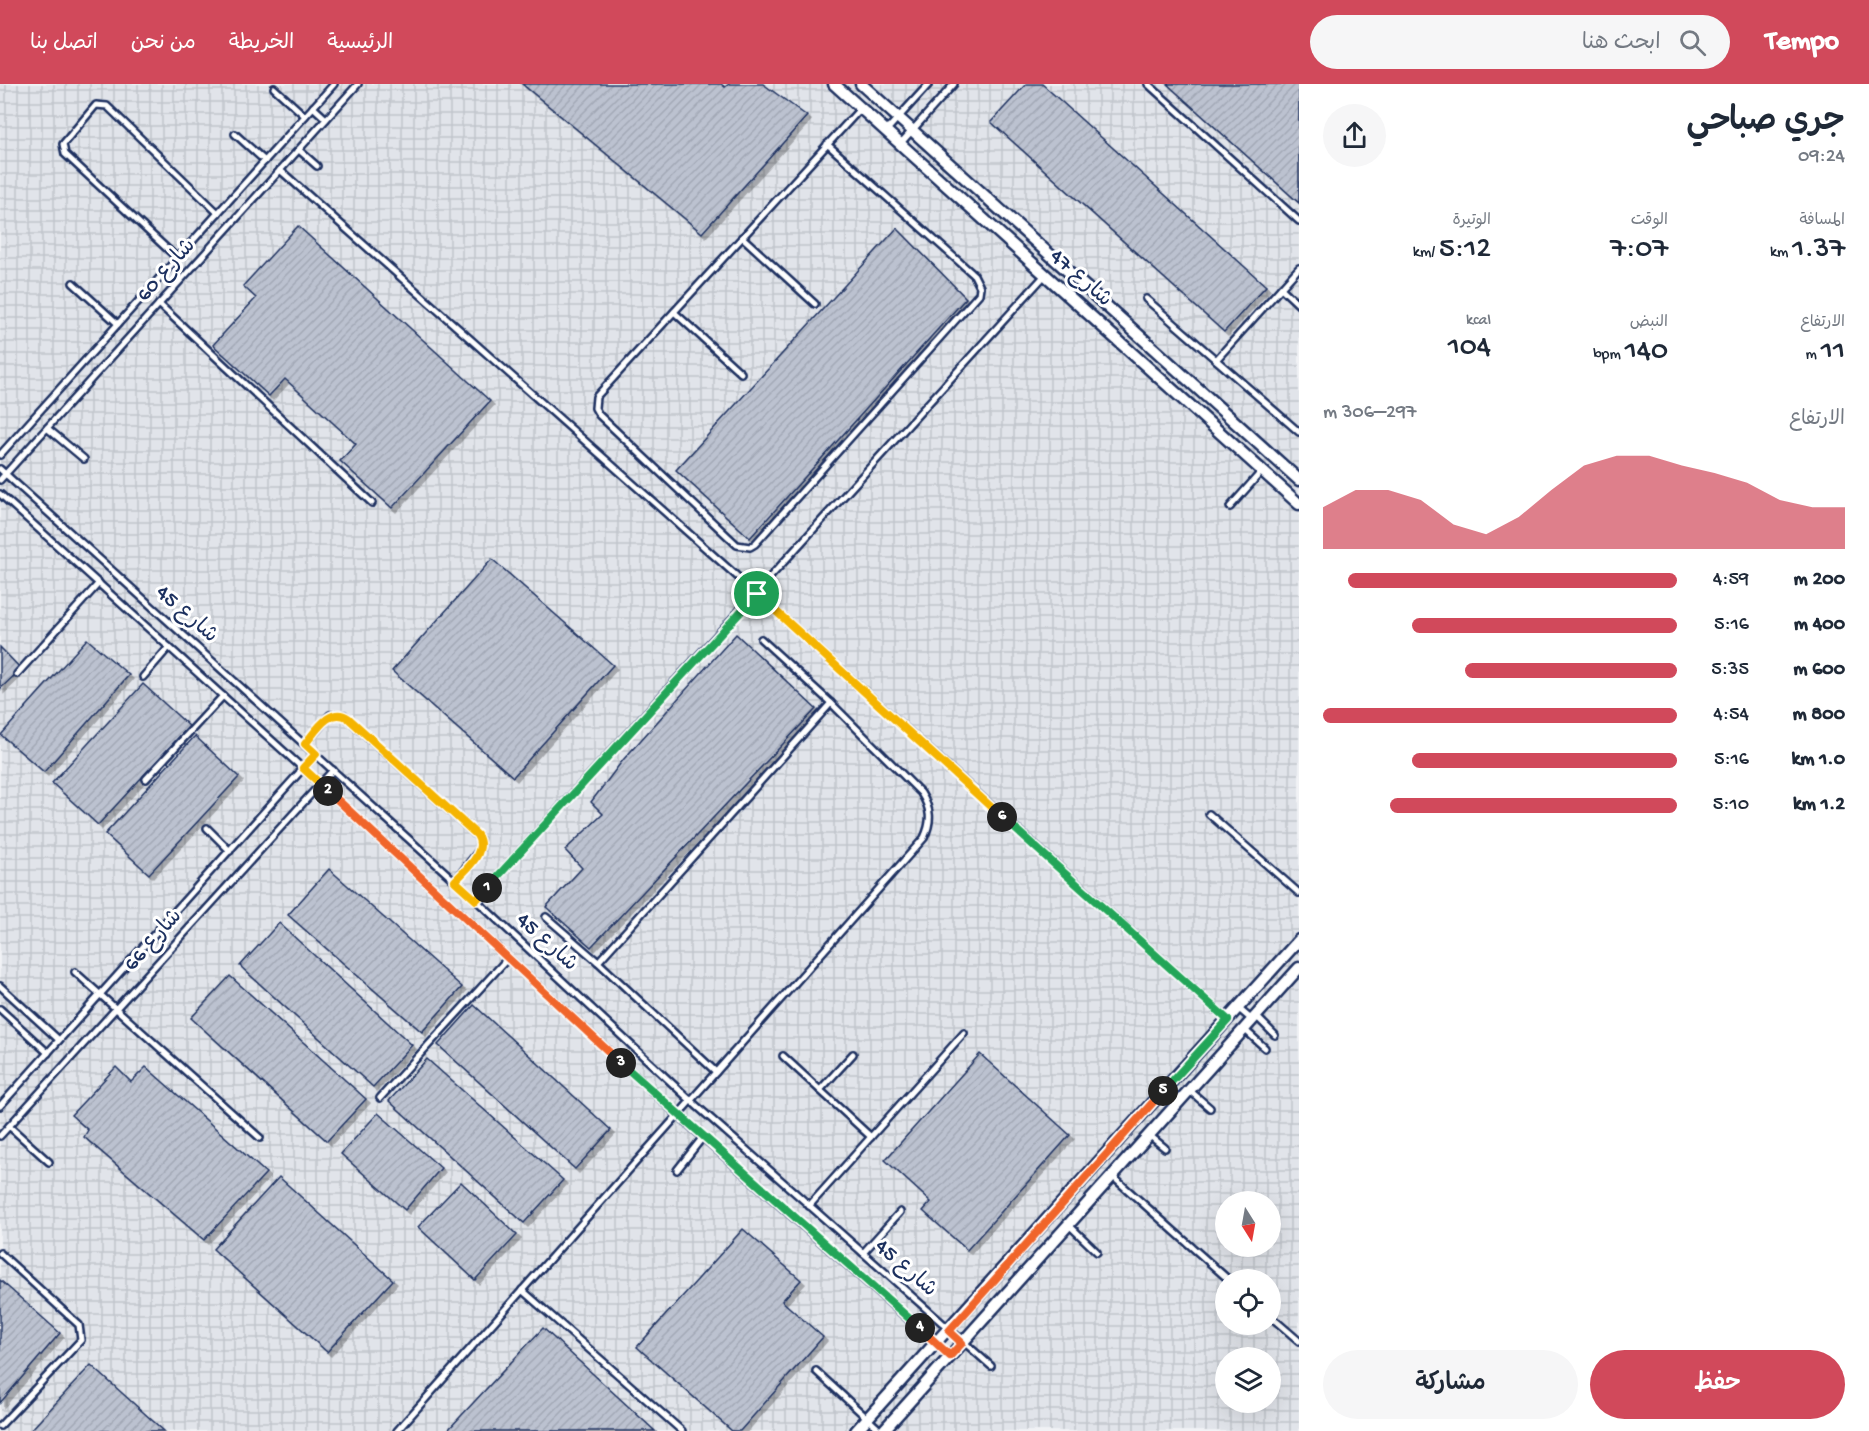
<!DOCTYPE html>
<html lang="ar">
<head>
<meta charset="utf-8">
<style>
	:root { --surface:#fff; --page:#f6f6f7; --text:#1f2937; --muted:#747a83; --accent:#d1495b }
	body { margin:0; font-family:"Gochi Hand","Playpen Sans Arabic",sans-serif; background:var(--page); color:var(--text); direction:rtl; height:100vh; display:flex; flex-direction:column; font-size:22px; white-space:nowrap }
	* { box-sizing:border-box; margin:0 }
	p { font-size:20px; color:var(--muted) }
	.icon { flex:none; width:33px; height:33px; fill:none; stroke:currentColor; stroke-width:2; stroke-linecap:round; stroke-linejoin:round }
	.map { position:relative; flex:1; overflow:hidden; direction:ltr }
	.details { display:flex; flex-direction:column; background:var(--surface); width:570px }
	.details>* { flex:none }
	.needle { width:39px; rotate:169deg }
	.controls { position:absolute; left:1215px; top:1107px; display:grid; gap:12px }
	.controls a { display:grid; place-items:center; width:66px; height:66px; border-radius:50%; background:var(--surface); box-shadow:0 6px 24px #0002; font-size:30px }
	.pin { position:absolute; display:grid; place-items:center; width:51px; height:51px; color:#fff; margin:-26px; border:3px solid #fff; border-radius:50%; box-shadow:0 2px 6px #0007 }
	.km { position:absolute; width:30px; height:30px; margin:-15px; border-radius:50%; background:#222; color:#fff; font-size:16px; line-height:30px; text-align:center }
	.round { display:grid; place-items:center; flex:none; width:63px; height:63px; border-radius:32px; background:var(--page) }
	.headline { display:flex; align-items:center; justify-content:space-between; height:102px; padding:0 24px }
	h1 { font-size:33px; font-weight:600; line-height:45px }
	.metrics { display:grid; grid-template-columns:repeat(3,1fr); gap:9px; height:102px; padding:6px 24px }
	.metrics div { display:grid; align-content:center }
	.metrics b { font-size:30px; font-weight:600 }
	.metrics small { font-size:16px; font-weight:400 }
	.metrics p { font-size:16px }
	.chart { height:168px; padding:12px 24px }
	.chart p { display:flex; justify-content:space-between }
	.chart svg { width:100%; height:108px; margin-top:6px; fill:var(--accent); opacity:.7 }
	.primary-button { display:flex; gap:12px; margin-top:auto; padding:12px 24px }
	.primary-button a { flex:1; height:69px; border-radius:36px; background:var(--accent); color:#fff; font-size:24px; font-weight:600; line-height:69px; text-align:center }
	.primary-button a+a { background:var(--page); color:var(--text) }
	ul { padding:0 24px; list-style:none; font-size:20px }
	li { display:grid; grid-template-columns:96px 72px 1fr; align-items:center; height:45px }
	li i { height:15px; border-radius:8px; background:var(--accent) }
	header { display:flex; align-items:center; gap:36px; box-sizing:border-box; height:84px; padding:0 30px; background:var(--accent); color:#fff }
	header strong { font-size:28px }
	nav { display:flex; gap:33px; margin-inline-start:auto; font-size:21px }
	.search { width:420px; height:54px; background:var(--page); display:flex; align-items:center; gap:15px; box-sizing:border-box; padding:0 21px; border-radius:33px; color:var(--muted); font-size:22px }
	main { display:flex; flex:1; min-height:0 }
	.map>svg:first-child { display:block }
</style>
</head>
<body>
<header>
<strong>Tempo</strong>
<div class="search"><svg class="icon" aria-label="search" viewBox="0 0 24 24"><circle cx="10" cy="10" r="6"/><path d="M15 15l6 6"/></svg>ابحث هنا</div>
<nav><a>الرئيسية</a><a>الخريطة</a><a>من نحن</a><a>اتصل بنا</a></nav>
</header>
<main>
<section class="details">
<div class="headline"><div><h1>جري صباحي</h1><p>09:24</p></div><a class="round"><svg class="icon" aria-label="share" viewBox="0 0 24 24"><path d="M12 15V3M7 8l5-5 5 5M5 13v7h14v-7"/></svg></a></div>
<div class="metrics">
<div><p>المسافة</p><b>1.37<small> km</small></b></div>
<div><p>الوقت</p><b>7:07</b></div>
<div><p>الوتيرة</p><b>5:12<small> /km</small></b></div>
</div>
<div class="metrics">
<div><p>الارتفاع</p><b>11<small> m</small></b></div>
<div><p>النبض</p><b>140<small> bpm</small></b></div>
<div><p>kcal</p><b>104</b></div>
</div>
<div class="chart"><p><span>الارتفاع</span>297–306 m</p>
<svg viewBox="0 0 160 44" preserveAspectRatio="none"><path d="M0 44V27L10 20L20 20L30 24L40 34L50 38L60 31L70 20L80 10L90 6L100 6L110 10L120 13L130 17L140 24L150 27L160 27V44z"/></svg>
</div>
<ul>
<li><b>200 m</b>4:59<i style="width:93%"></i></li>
<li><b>400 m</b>5:16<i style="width:75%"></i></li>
<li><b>600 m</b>5:35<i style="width:60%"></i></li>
<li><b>800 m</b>4:54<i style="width:100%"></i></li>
<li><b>1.0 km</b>5:16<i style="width:75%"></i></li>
<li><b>1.2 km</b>5:10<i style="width:81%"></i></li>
</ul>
<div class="primary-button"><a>حفظ</a><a>مشاركة</a></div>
</section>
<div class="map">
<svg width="1299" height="1347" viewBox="0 0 1299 1347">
	<defs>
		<pattern id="industrial-grid" width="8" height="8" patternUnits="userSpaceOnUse" patternTransform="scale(1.5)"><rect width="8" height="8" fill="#e1e4ea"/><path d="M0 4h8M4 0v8" fill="none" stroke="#c0c4cb"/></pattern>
		<pattern id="building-hatch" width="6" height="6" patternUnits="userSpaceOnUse" patternTransform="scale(1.5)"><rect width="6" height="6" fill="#bcc2d0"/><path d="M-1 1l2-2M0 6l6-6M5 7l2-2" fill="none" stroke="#a1a7b5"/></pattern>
		<filter id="shadow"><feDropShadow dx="4" dy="4" stdDeviation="0" flood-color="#0004"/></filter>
	</defs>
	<rect width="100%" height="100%" fill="#f1f2f5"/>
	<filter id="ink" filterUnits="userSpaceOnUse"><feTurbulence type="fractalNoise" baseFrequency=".0167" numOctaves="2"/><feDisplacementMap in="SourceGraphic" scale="12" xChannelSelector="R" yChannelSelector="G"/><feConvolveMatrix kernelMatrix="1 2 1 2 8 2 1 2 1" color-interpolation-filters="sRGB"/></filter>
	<g filter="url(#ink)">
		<path fill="url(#industrial-grid)" fill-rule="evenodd" d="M 0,0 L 1299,0 L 1299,1347 L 0,1347 ZM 1226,1118 L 1270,1118 L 1270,1162 L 1226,1162 ZM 1226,1196 L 1270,1196 L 1270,1240 L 1226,1240 ZM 1226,1274 L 1270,1274 L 1270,1318 L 1226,1318 Z"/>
		<g fill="url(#building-hatch)" stroke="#1b2f5e" stroke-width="1.5" filter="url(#shadow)">
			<polygon points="522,0 721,0 725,3 729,0 763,0 807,32 702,149"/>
			<polygon points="1026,0 1042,0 1266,202 1224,248 991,38"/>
			<polygon points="1167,0 1299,0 1299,119"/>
			<polygon points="298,142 490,317 392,424 340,377 356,360 285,295 269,312 213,261 256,214 243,202"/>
			<polygon points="897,144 966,214 750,454 676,386"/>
			<polygon points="492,475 613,581 513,693 392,587"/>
			<polygon points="736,550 816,625 591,863 546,823 582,784 565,766 603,730 591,718 623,676"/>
			<polygon points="87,555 129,591 44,688 1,651"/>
			<polygon points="0,563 21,585 0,605"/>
			<polygon points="143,600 189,642 98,741 52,699"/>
			<polygon points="195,652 239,693 149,790 105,750"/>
			<polygon points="329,785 462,903 422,948 288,831"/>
			<polygon points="279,839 412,961 373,1003 240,882"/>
			<polygon points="230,892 366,1015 327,1057 191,934"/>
			<polygon points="474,921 611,1046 575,1085 438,961"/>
			<polygon points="980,970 1070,1051 967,1166 923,1127 931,1118 885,1076"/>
			<polygon points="427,975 563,1096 524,1139 389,1017"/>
			<polygon points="116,983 131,998 146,983 266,1089 204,1156 84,1053 88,1046 71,1031"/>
			<polygon points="378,1029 441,1084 405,1126 341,1070"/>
			<polygon points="279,1093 393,1196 327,1268 213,1165"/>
			<polygon points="461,1098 517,1151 475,1196 418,1143"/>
			<polygon points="743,1145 801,1196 782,1217 823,1253 740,1347 732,1347 637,1263"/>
			<polygon points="0,1196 60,1249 0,1319"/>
			<polygon points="543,1244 655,1347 447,1347"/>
			<polygon points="91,1281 164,1347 30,1347"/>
		</g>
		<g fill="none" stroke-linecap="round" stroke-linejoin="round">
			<defs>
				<g id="service">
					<polyline points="1148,0 1299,137"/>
					<polyline points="274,4 305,32"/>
					<polyline points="313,23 326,35"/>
					<polyline points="886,47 929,0"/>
					<polyline points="235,50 265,77"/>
					<polyline points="827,60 974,191 980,203 979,210 755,460 750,463 737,461 599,331 595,324 596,313 860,25"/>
					<polyline points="900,60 954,0"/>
					<polyline points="299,66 317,82"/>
					<polyline points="280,86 757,510 1228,936"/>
					<polyline points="742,153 815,220"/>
					<polyline points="177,174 65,70 63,60 96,21 107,22 218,129"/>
					<polyline points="73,199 118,240"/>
					<polyline points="1281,204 1299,221"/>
					<polyline points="1146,215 1299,348"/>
					<polyline points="159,220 372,419"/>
					<polyline points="674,228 741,289"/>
					<polyline points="1216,276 1299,184"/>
					<polyline points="47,344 84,375"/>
					<polyline points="0,371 334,0"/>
					<polyline points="0,385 476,816 690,1016 991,1282"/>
					<polyline points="0,396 358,0"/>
					<polyline points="0,410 320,700 678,1031 950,1272"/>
					<polyline points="1230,423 1262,387"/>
					<polyline points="17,590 99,499"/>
					<polyline points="143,593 169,563"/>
					<polyline points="305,660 330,631 344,631 473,748 480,755 480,765 455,797"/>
					<polyline points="146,695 223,612"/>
					<polyline points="1209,730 1299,809"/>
					<polyline points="207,744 230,767"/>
					<polyline points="476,816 1046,190"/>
					<polyline points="546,833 598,878 716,988"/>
					<polyline points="598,878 831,619"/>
					<polyline points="75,888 260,1054"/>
					<polyline points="0,902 59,956"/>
					<polyline points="1238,924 1252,936"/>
					<polyline points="0,925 48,969"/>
					<polyline points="1256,932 1275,951"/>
					<polyline points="1244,945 1265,964"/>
					<polyline points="783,972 871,1053"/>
					<polyline points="820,1006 853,970"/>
					<polyline points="1189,1006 1210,1024"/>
					<polyline points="380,1014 508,874"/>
					<polyline points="0,1022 316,670"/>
					<polyline points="9,1042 49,1078"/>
					<polyline points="1149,1051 1165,1064"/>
					<polyline points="0,1052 333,686"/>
					<polyline points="677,1086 703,1053"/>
					<polyline points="1112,1092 1229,1196"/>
					<polyline points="809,1122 964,949"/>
					<polyline points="1069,1141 1097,1168"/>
					<polyline points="0,1169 79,1241 81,1256 0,1342"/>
					<polyline points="863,1169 900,1128"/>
					<polyline points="522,1206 682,1347"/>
					<polyline points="1270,1232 1299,1257"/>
					<polyline points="816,1287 881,1347"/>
					<path d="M 397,1347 L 924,754 C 932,737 931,725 921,709 L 831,619 L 761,555"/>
				</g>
				<g id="minor">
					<polyline points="834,0 1299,420"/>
					<polyline points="861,0 1299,396"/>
					<polyline points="856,1347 1299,856"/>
					<polyline points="883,1347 1299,884"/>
				</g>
			</defs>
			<use href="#service" stroke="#1b2f5e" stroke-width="10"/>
			<use href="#minor" stroke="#1b2f5e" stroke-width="15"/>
			<use href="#service" stroke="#fff" stroke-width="5"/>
			<use href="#minor" stroke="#fff" stroke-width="10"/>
		</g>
	</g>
	<g fill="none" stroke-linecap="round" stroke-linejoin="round" filter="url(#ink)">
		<defs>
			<polyline id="split-1" points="487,804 757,510"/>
			<path id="split-2" d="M 328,707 L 303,684 L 316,670 L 305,660 C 316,647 330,622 348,634 L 477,751 C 488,768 466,785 455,797 L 476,816 L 487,804"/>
			<polyline id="split-3" points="328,707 621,979"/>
			<polyline id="split-4" points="621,979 920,1244"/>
			<polyline id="split-5" points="920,1244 950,1272 962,1259 949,1247 1163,1007"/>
			<polyline id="split-6" points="1002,733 1228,936 1163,1007"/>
			<polyline id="split-7" points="757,510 1002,733"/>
		</defs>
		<use href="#split-1" stroke="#fff" stroke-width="12"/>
		<use href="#split-2" stroke="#fff" stroke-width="12"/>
		<use href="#split-3" stroke="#fff" stroke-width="12"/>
		<use href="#split-4" stroke="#fff" stroke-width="12"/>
		<use href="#split-5" stroke="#fff" stroke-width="12"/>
		<use href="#split-6" stroke="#fff" stroke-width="12"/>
		<use href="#split-7" stroke="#fff" stroke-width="12"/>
		<use href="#split-1" stroke="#22a559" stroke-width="8"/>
		<use href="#split-2" stroke="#f5b400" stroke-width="8"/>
		<use href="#split-3" stroke="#f0652b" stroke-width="8"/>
		<use href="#split-4" stroke="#22a559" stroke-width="8"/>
		<use href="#split-5" stroke="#f0652b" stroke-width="8"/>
		<use href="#split-6" stroke="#22a559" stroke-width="8"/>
		<use href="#split-7" stroke="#f5b400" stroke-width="8"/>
	</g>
	<g text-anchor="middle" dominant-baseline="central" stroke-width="6" stroke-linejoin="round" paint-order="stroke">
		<g font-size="22" fill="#1b2f5e" stroke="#fff">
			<text transform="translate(167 187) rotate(-48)">شارع 60</text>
			<text transform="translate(1080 195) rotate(42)">شارع 47</text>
			<text transform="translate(186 531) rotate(42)">شارع 45</text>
			<text transform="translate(154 857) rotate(-48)">شارع 66</text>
			<text transform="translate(546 859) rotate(43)">شارع 45</text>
			<text transform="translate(905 1185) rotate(42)">شارع 45</text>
		</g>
	</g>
</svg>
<div class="controls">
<a><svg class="needle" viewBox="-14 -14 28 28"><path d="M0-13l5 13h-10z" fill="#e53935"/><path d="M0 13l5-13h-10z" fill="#747a83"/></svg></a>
<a><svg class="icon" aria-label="locate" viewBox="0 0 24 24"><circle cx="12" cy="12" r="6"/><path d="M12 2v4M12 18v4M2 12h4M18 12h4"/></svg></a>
<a><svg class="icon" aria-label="layers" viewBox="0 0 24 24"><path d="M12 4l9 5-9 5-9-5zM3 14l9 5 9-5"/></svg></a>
</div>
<div class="pin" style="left:757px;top:510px;background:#1e9e55"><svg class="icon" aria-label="arrive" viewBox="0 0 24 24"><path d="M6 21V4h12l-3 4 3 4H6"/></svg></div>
<b class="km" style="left:487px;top:804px">1</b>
<b class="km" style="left:328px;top:707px">2</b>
<b class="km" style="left:621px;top:979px">3</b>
<b class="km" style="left:920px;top:1244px">4</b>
<b class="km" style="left:1163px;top:1007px">5</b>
<b class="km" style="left:1002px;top:733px">6</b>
</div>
</main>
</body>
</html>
